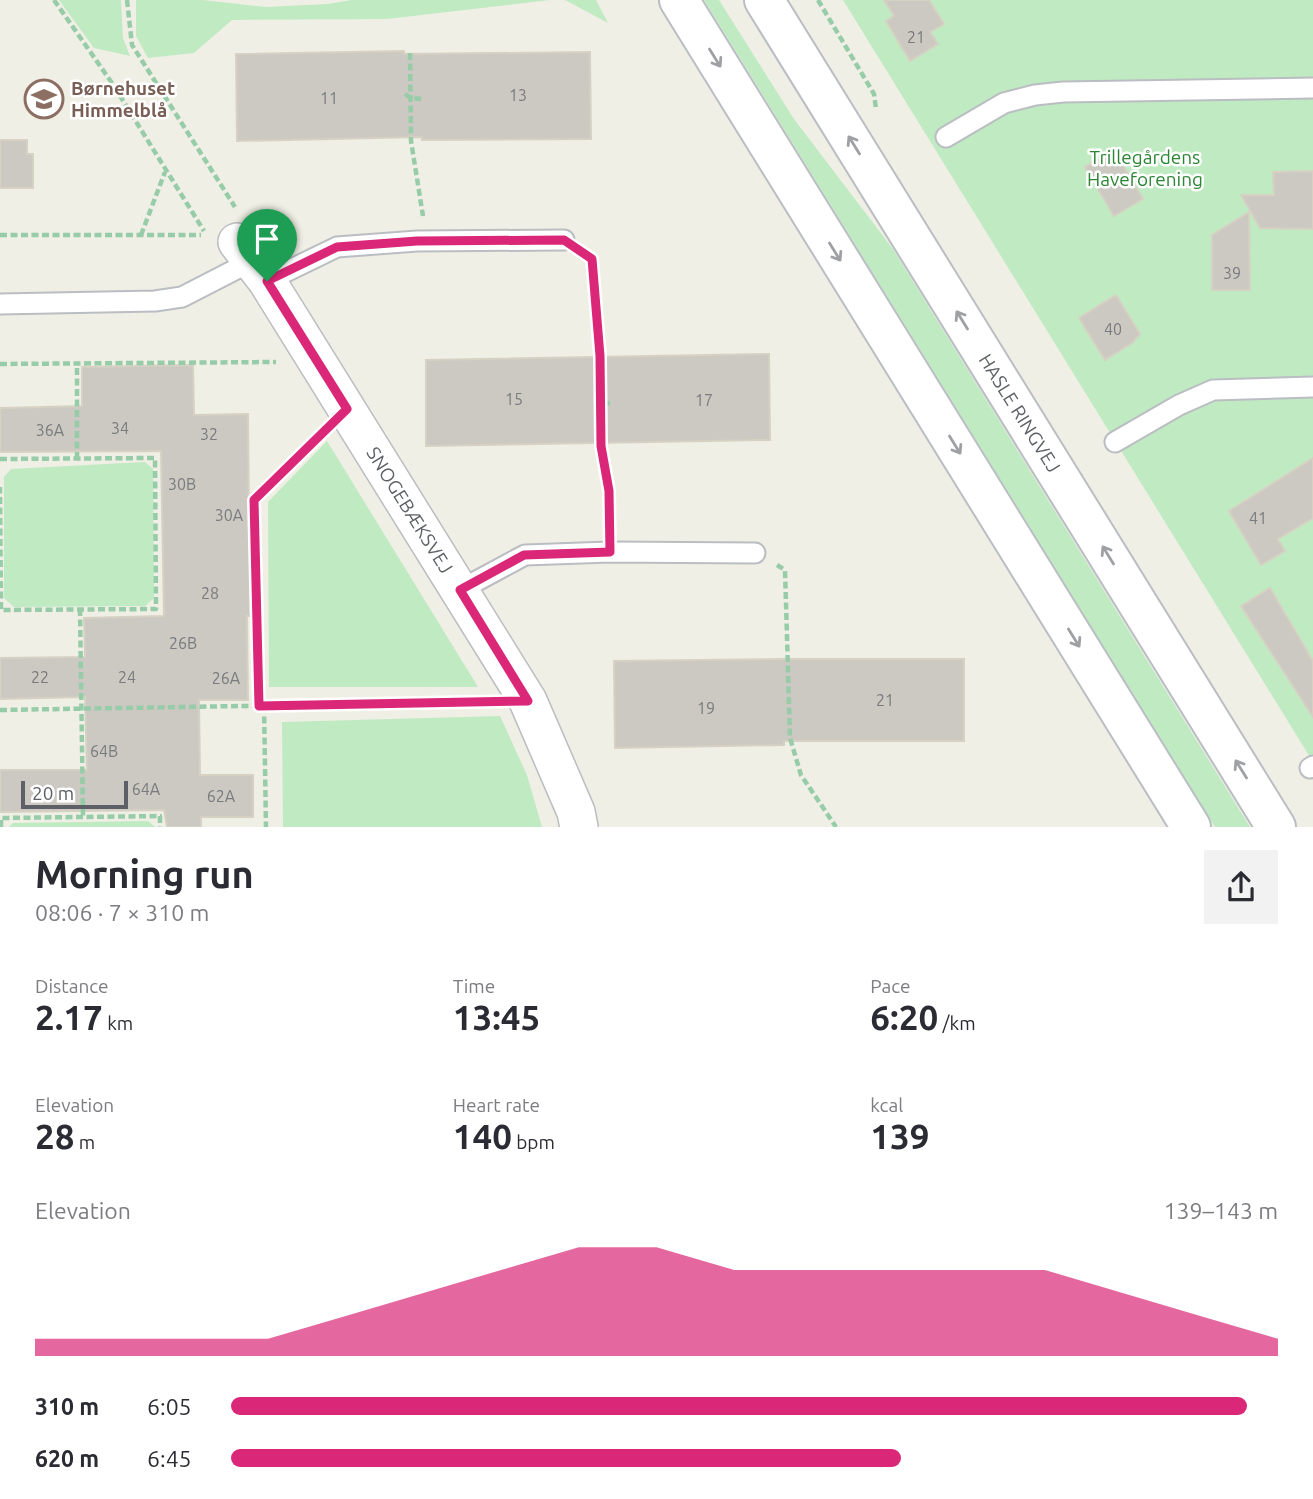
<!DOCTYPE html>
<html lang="en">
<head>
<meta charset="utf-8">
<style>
	:root { --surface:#fff; --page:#f2f2f3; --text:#2b2b33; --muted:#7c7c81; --accent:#db2777 }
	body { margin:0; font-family:Ubuntu,sans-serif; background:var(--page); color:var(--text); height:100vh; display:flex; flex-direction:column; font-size:26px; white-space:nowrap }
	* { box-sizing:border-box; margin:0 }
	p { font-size:23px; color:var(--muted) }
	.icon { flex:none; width:38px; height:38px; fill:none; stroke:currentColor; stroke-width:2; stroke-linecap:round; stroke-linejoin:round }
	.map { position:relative; height:827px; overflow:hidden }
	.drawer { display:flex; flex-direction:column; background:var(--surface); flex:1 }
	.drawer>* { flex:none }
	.scale { position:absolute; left:21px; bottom:18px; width:107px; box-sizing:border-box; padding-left:7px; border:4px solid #5d6167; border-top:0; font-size:19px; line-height:24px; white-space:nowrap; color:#5d6167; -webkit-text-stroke:5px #fff; paint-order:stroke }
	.pin { position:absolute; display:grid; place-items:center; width:60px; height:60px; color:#fff; margin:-72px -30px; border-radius:50% 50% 50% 0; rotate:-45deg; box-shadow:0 0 7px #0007 }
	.pin .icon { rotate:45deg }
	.round { display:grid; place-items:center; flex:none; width:74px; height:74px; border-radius:0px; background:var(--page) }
	.headline { display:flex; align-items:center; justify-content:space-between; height:119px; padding:0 35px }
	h1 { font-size:38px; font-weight:700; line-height:52px }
	.figures { display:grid; grid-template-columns:repeat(3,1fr); gap:10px; height:119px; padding:7px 35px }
	.figures div { display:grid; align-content:center }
	.figures b { font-size:35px; font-weight:700 }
	.figures small { font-size:19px; font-weight:400 }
	.figures p { font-size:19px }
	.chart { height:196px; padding:14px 35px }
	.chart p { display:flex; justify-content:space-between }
	.chart svg { width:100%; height:126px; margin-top:7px; fill:var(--accent); opacity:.7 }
	ul { padding:0 35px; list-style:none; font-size:23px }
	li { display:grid; grid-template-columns:112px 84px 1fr; align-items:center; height:52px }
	li i { height:18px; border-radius:9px; background:var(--accent) }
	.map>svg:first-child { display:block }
</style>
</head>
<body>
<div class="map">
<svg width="1313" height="827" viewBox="0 0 1313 827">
	<rect width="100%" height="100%" fill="#f0efe5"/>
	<g fill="#c0eac2">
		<polygon points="59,0 121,0 123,38 130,56 94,48"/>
		<polygon points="136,0 203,0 266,7 328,4 351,0 550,0 387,19 232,20 194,53 148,58 136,36"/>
		<polygon points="565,0 596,0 608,23"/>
		<polygon points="704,0 719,0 794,119 893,249 1250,827 1215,827"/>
		<polygon points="843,0 1313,0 1313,762"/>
		<polygon points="327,441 478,687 269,687 268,502"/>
		<polygon points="145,462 153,469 154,598 145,606 14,607 4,598 4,477 11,469"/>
		<polygon points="500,716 527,775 542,827 283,827 282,722"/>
		<polygon points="148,821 155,827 9,827 13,823"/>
	</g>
	<g fill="#ccc9c2" stroke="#d6d1c3" stroke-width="2">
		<polygon points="884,0 929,0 944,24 930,32 938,44 910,61 886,21 894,16"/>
		<polygon points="404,51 404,54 590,52 591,139 422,140 422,137 237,141 236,54"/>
		<polygon points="0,140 27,140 27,154 33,154 33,188 0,188"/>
		<polygon points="1114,150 1143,199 1114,216 1085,167"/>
		<polygon points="1313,171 1313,229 1260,228 1241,195 1274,195 1273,172"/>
		<polygon points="1249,212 1250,290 1212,290 1212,235"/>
		<polygon points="1116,295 1140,334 1132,343 1105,360 1079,318"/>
		<polygon points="769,354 770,440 426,446 426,360"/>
		<polygon points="193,365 194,415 248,414 250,616 247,616 248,700 199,700 200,775 253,775 253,817 201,817 201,827 167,827 164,810 0,812 0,770 87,770 85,697 0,699 0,658 85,657 84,618 164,616 161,451 0,452 0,408 82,406 82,367"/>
		<polygon points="1313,458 1313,518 1278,539 1285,551 1261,565 1229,511"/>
		<polygon points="1270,588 1313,661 1313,717 1241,606"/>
		<polygon points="782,659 964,659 964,741 784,741 784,745 615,748 614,661"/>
	</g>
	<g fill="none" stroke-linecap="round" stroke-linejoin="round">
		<defs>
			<g id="service">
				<polyline points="946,137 1004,103 1035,95 1063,92 1313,88"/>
				<polyline points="267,281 337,247 417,241 564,240"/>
				<polyline points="0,304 155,301 182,297 250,262"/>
				<polyline points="1115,442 1179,405 1213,390 1313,387"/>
				<polyline points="460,590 525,555 610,552 755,553"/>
				<polyline points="1310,768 1313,766"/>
			</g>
			<polyline id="minor" points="237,242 267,281 528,701 576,812 579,827"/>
			<g id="secondary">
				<polyline points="679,0 1191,827"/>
				<polyline points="764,0 1276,827"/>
			</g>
		</defs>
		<use href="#service" stroke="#babdc2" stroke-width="23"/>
		<use href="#minor" stroke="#babdc2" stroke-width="40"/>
		<use href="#secondary" stroke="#babec4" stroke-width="42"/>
		<g stroke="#97cca9" stroke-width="4.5" stroke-dasharray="7 3.5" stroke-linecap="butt">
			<polyline points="54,0 112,83 204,231"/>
			<polyline points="127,0 132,45 235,207"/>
			<polyline points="818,0 874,94 876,109"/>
			<polyline points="410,53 411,141 423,216"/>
			<polyline points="405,94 411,98 422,99"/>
			<polyline points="0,235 201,235"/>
			<polyline points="141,235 165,172"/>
			<polyline points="585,254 591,259 600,356 601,445 609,491 610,525"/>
			<polyline points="0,364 276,362"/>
			<polyline points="596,403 610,403"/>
			<polyline points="0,459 155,458 156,609 1,610 0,487"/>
			<polyline points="77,459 77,363"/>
			<polyline points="777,565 785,570 790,738 801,775 836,827"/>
			<polyline points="80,609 83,817"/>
			<polyline points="259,706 254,500 321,434"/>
			<polyline points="264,706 266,827"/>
			<polyline points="0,710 485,702"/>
			<polyline points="1,827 1,818 160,816 160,827"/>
		</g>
		<use href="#service" stroke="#fff" stroke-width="19"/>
		<use href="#minor" stroke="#fff" stroke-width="37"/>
		<use href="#secondary" stroke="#fff" stroke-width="38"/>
	</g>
	<defs><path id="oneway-shaft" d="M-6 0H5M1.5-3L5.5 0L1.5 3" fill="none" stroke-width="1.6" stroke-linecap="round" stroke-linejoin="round" transform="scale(1.75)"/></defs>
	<g stroke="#9ea0a4">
		<use href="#oneway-shaft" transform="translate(715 58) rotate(58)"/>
		<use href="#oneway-shaft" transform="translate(854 145) rotate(-122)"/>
		<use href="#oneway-shaft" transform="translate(835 252) rotate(58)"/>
		<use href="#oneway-shaft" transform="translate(962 320) rotate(-122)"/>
		<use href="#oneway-shaft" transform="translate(955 445) rotate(58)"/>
		<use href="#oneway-shaft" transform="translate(1108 555) rotate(-122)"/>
		<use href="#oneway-shaft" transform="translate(1074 638) rotate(58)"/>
		<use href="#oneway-shaft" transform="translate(1241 769) rotate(-122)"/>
	</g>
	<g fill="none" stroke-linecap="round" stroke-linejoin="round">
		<defs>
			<polygon id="route" points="564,240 592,259 600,356 601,446 609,491 610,552 524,555 460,590 528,701 259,706 254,500 347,409 267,281 337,247 417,241"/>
		</defs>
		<use href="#route" stroke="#fff" stroke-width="14"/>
		<use href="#route" stroke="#db2777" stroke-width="9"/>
	</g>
	<defs>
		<symbol id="school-ring" viewBox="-11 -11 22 22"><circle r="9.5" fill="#fff" stroke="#8d6e63" stroke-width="1.5"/><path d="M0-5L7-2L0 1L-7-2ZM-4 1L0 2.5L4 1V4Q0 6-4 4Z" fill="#8d6e63"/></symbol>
	</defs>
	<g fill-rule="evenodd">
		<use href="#school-ring" x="22" y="77" width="44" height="44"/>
	</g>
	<g text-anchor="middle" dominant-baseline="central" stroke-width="5" stroke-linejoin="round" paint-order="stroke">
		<g font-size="16" fill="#797b7e">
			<text x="916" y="37">21</text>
			<text x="518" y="95">13</text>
			<text x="329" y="98">11</text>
			<text x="1232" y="273">39</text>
			<text x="1113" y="329">40</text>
			<text x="514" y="399">15</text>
			<text x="704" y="400">17</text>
			<text x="120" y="428">34</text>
			<text x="50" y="430">36A</text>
			<text x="209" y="434">32</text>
			<text x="182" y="484">30B</text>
			<text x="229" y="515">30A</text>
			<text x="1258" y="518">41</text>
			<text x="210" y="593">28</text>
			<text x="183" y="643">26B</text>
			<text x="40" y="677">22</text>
			<text x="127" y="677">24</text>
			<text x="226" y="678">26A</text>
			<text x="885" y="700">21</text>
			<text x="706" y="708">19</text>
			<text x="104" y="751">64B</text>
			<text x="146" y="789">64A</text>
			<text x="221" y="796">62A</text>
		</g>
		<g font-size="19" font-weight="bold" fill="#785e54" stroke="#fff" text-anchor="start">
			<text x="71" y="88">Børnehuset<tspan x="71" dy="22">Himmelblå</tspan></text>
		</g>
		<g font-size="19" fill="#2d8536" stroke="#fff">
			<text x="1145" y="157">Trillegårdens<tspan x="1145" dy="22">Haveforening</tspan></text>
		</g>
		<g font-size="19" fill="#5d6167" stroke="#fff">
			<text transform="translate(1020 413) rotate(58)">HASLE RINGVEJ</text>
			<text transform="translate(410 510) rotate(58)">SNOGEBÆKSVEJ</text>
		</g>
	</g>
</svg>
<div class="scale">20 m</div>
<div class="pin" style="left:267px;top:281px;background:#1e9e55"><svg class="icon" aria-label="arrive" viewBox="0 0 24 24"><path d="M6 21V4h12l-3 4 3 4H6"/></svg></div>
</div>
<section class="drawer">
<div class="headline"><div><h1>Morning run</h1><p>08:06 · 7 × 310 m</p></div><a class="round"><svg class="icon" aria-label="share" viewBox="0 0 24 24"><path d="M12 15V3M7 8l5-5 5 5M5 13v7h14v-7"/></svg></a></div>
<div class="figures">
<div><p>Distance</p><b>2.17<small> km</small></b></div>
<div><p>Time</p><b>13:45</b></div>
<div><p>Pace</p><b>6:20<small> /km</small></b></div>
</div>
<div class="figures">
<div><p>Elevation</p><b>28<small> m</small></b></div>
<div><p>Heart rate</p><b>140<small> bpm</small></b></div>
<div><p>kcal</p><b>139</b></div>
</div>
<div class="chart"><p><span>Elevation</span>139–143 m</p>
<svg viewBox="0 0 160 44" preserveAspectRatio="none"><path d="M0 44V38L10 38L20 38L30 38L40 30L50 22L60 14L70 6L80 6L90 14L100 14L110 14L120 14L130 14L140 22L150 30L160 38V44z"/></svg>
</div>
<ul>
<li><b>310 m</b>6:05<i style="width:97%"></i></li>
<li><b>620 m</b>6:45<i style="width:64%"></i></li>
</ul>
</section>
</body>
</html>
